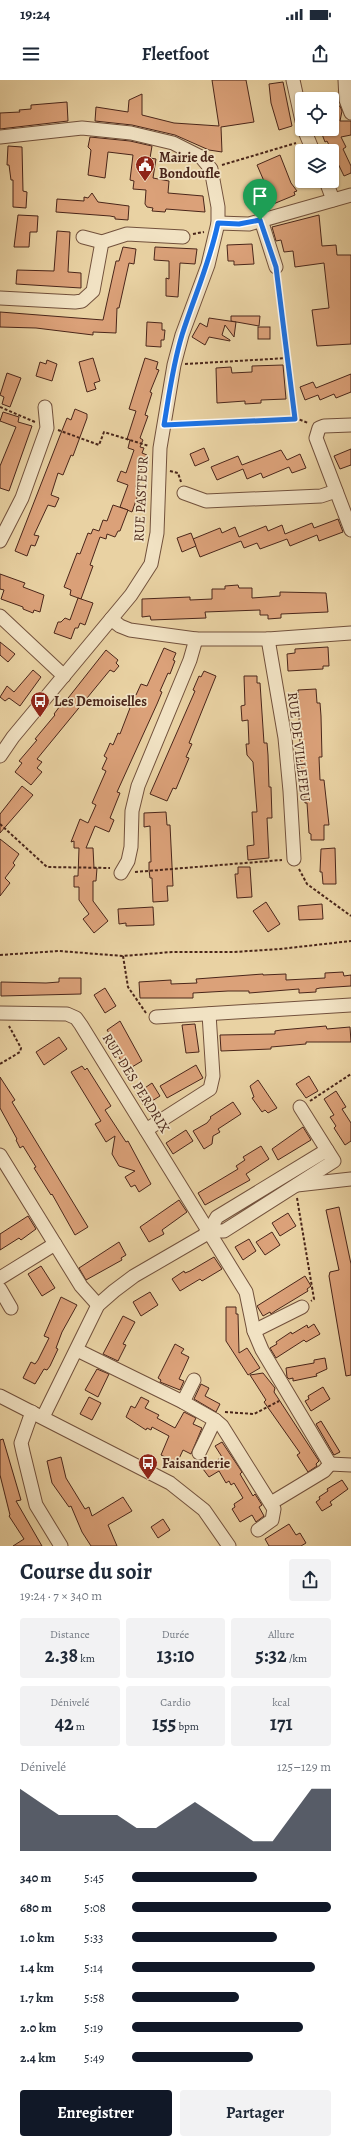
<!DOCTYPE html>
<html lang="fr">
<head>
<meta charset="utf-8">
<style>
	:root { --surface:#fff; --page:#f2f2f3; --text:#1f2937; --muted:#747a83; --accent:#111827 }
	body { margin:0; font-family:Alegreya,serif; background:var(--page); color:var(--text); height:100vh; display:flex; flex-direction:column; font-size:15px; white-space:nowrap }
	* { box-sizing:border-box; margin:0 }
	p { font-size:13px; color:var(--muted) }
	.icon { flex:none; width:22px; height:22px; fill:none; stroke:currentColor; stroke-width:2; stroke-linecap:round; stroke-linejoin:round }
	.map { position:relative; height:1466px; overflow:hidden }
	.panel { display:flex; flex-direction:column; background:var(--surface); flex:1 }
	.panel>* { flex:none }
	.buttons { position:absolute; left:295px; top:12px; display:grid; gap:8px }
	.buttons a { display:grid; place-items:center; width:44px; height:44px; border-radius:4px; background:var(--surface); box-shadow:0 1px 3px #0004; font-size:20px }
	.pin { position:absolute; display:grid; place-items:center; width:34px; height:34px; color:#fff; margin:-41px -17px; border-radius:50% 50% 50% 0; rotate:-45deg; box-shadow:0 0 4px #0007 }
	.pin .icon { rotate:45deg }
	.round { display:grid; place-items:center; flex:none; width:42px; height:42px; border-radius:4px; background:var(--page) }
	.overview { display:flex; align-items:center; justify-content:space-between; height:68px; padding:0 20px }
	h1 { font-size:22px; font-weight:700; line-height:30px }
	.figures { display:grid; grid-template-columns:repeat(3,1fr); gap:6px; height:68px; padding:4px 20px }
	.figures div { display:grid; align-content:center; border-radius:4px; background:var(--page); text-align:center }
	.figures b { font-size:20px; font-weight:700 }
	.figures small { font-size:11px; font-weight:400 }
	.figures p { font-size:11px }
	.chart { height:112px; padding:8px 20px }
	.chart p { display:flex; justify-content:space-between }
	.chart svg { width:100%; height:72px; margin-top:4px; fill:var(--accent); opacity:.7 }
	.button { display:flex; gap:8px; margin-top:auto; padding:8px 20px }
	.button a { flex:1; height:46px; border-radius:4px; background:var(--accent); color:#fff; font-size:16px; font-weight:700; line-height:46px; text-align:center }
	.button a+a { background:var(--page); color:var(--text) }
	ul { padding:0 20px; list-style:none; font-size:13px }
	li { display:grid; grid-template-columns:64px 48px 1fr; align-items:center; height:30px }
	li i { height:10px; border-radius:5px; background:var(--accent) }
	.status { display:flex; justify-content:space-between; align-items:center; height:28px; padding:0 20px; background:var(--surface); direction:ltr }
	.status svg { height:11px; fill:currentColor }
	header { display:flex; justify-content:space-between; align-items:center; height:52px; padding:0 20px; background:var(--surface); font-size:18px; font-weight:700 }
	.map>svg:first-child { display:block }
</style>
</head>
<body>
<div class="status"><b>19:24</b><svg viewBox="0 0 49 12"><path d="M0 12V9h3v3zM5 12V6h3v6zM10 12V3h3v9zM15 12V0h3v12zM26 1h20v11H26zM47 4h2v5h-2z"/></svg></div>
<header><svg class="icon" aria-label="menu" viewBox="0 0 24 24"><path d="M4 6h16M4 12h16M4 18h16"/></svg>Fleetfoot<svg class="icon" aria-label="share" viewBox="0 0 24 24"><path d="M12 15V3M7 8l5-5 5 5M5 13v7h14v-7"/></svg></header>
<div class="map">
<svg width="351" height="1466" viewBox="0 0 351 1466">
	<rect width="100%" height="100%" fill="#e9d2a3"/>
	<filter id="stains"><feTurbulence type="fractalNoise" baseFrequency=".005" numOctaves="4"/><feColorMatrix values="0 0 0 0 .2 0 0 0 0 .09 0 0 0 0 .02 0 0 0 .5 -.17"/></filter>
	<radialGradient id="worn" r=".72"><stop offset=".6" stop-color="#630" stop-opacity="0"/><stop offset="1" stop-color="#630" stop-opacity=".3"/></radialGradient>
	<g fill="#dba179" stroke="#4a261a">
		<polygon points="212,0 246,0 254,42 221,47 222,72 209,70 175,55 132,45 95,41 96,27 128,32 129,20 142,14 142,35 174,43 219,46"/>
		<polygon points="283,2 292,46 279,50 271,23 269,4"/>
		<polygon points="67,22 68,41 0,49 0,33 20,32 19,30 31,29 31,25"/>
		<polygon points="340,26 342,31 340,41 351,41 351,55 341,57 346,67 343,69 351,86 351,93 344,96 327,61 325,62 320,49 332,49 332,27"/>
		<polygon points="90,57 130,61 152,66 150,78 156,79 153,98 169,101 168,113 203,116 205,132 166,129 165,132 152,131 153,128 147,127 145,124 146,110 133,109 134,101 130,100 133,75 108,72 105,98 88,95 91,70 88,67"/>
		<polygon points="8,66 22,67 23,111 27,112 26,128 13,127 13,100 11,100 9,85 7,85"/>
		<polygon points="280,75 291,103 297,111 294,112 295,115 266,127 261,111 267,108 257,85"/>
		<polygon points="92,113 98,122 129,126 128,140 115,139 115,137 110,136 56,132 57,119 84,121 84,117 88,118"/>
		<polygon points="18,135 38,136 37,152 30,152 29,167 14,167"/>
		<polygon points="319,135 322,166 336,165 337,175 351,175 351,264 317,266 312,230 329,228 324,183 295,187 293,171 284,172 281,160 276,161 272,147"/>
		<polygon points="57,151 70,152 68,192 81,193 81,208 16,204 17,190 54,191"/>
		<polygon points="252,164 254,184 234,185 234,181 228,181 227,165"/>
		<polygon points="123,167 136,169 134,184 129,183 119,228 117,228 116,253 93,252 93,255 36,248 0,247 0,232 103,240 116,181 119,181"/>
		<polygon points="155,167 197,169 195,184 180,183 178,217 166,216 166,198 169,199 169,181 154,180"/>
		<polygon points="231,236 260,236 259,246 231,241"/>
		<polygon points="209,238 236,242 234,257 225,245 222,255 230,260 230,261 209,257 205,265 192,257 200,243 207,247"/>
		<polygon points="147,242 162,243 162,250 165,250 164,260 161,260 161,267 146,266"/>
		<rect x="258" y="247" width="12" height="12"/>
		<polygon points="93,278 100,301 94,303 96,309 87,312 79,282"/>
		<polygon points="145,278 158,282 156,289 159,290 150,312 152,313 145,335 148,336 140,358 143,360 140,367 144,368 142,373 147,375 138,397 136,407 140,409 132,432 120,427 128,405 117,401 121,391 126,393 134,370 128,368 130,360 127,359 136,331 129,329"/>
		<polygon points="47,280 57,284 52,301 36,296 40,282 46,284"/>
		<polygon points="283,285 286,319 261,320 261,323 245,324 245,321 217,323 216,288 231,287 232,293 252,292 252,286"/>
		<polygon points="7,293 21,298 10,327 2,324 4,317 0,315"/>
		<polygon points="351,294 351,312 336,318 334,314 320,320 318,315 305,320 300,307 313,302 316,308"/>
		<polygon points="75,329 87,334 87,338 73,376 71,375 63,395 58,393 51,415 59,418 55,427 48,425 34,455 39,456 35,466 31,465 27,476 15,471 59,358 67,338 71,340"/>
		<polygon points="3,332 19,337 18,342 32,346 9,411 0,408 0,386 16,347 0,341"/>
		<polygon points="204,368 209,380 195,386 190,374"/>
		<polygon points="351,369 351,385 340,389 334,376"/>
		<polygon points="281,370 287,380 300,374 306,388 292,393 289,387 263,398 261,393 247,399 243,389 217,400 211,387 238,376 242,385"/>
		<polygon points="113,425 128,430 120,451 118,451 115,457 107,454 106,459 100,457 90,485 93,486 81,519 70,515 71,510 64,507 77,473 80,474 88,453 91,454 93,449 99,451 103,440 107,441"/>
		<polygon points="338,439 343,452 319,461 317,455 290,466 287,459 260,469 257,463 244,468 241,461 200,477 193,459 220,448 222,453 235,447 239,457 266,446 268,451 282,445 285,454 312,443 314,448"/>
		<polygon points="191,453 196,466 182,472 177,458"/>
		<polygon points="0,494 25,503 23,507 44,515 40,532 34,530 33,533 23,529 23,527 1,519 4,510 0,509"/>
		<polygon points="238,505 239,508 252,508 252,518 280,516 280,512 326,513 328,532 281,534 281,538 268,539 268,535 260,535 260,530 205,532 206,538 151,540 150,536 142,537 142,519 190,517 190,520 212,519 212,509 225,509 225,506"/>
		<polygon points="78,518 93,523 85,545 80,543 78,548 75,548 71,559 54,553 58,542 61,542 65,538 70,540"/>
		<polygon points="0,562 15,574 8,582 0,575"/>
		<polygon points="328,567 329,586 323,586 323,589 288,591 287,574 295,573 295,569"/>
		<polygon points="164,568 176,573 173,580 175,581 170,594 168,593 160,611 162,612 157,624 117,712 120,713 110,738 114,740 109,752 95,746 86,768 93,768 94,788 97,788 96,801 93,801 93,821 108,841 94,853 83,839 89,834 79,820 79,807 74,807 74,796 78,796 79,768 74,768 74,761 71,762 80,739 88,743 96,725 92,723 106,691 102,689 107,678 104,676 107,670 110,663 113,665 118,653 120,654 130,628 128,627 133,614 136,615 141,604 147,606"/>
		<polygon points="106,570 118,580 116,583 119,586 114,592 110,590 37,679 42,682 37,688 42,692 31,705 15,692 22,683 19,681 37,660 35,659 55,635 54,634 60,626 61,627"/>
		<polygon points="33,590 41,597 20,626 9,618 5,621 0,617 7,606 14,612"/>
		<polygon points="204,591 216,596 189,663 192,664 186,677 189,678 176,709 173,708 167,721 150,714 195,611 193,610 199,596 201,597"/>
		<polygon points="244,596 257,596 257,603 260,603 264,663 267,663 268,675 269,707 271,707 272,738 267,738 269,778 248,780 247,766 254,765 252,732 257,732 253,682 247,675 246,664 249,664 248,640 242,641 241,626 245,625"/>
		<polygon points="316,609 317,623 320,623 321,636 322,677 319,677 320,700 324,700 329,745 324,745 324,760 311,760 311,754 309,753 307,723 305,723 304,692 301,692 298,610"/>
		<polygon points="22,706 33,715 0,753 0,734"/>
		<polygon points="166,732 167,745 170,745 173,806 167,806 168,821 153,822 152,798 150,798 149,790 149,782 151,782 150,746 144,747 144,733"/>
		<polygon points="0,759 19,774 13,783 15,785 5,798 10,803 0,816"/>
		<polygon points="335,768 336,804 323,804 322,792 320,792 321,769"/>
		<polygon points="238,787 250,787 252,817 237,818 235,794 238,794"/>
		<polygon points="266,822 280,844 268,852 253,831"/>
		<polygon points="322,824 323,839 299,840 298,826"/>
		<polygon points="153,827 154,845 126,846 126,843 119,844 118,829"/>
		<polygon points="343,892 344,896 351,895 351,906 320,908 316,909 316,912 299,913 299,909 249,913 249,911 228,911 193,913 193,918 140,918 139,902 171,900 171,904 197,903 196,899 263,894 263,895 286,894 286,900 325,898 325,893"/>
		<polygon points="59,898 81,898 81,914 1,916 1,902 46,903 59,902"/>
		<polygon points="105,908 116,926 105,933 94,915"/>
		<polygon points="120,941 142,981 127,990 112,966 116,964 107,950"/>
		<polygon points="195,944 199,972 186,973 182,945"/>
		<polygon points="326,946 327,949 350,947 351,962 306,962 306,964 271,967 271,969 221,971 220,955 275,954 275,951 281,950"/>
		<polygon points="59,957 67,969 44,985 36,972"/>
		<polygon points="196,985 203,998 167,1018 160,1006"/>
		<polygon points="82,986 85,990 87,988 111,1026 105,1030 126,1062 128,1061 151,1104 139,1112 135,1105 131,1107 125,1097 135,1091 119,1086 112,1074 115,1056 106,1062 95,1044 101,1041 71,992"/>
		<polygon points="309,996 318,1011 306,1018 296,1004"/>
		<polygon points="0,997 15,1020 12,1022 88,1147 75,1155 52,1114 51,1115 34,1088 36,1087 23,1066 20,1068 16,1060 17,1059 0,1028"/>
		<polygon points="258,1000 277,1028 268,1033 265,1030 262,1032 252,1018 254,1017 250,1006"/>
		<polygon points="152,1003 160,1016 144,1026 136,1014"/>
		<polygon points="336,1011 346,1027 342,1029 351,1043 351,1061 345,1065 334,1048 336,1046 330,1037 334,1035 324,1019"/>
		<polygon points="233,1022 241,1034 218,1049 220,1052 213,1056 212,1064 204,1069 193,1051 207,1043 211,1038 210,1037"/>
		<polygon points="303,1047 311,1060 278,1080 272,1069"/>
		<polygon points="186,1050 193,1061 173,1074 166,1063"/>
		<polygon points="261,1066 269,1079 246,1094 250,1100 205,1125 198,1113 238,1089 236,1086 245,1080 243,1077"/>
		<polygon points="179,1120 187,1132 162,1150 164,1154 149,1162 140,1147"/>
		<polygon points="339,1127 351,1184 351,1295 346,1296 329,1196 330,1192 339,1190 326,1130"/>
		<polygon points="288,1133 296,1146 280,1156 272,1143"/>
		<polygon points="28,1136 36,1149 21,1160 19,1158 0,1170 0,1154"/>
		<polygon points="272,1152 280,1165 265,1175 256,1162"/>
		<polygon points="249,1159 256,1171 243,1180 235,1167"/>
		<polygon points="119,1162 126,1175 121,1178 122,1180 86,1200 79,1188"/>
		<polygon points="214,1177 222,1189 202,1201 200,1199 180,1211 172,1199 184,1191 185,1193 190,1191"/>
		<polygon points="41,1186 55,1208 42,1216 28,1194"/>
		<polygon points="305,1196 311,1206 307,1209 308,1211 275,1231 271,1234 270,1232 263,1236 257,1226"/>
		<polygon points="150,1212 158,1225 141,1236 133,1222"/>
		<polygon points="61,1217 77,1225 62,1252 56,1268 58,1269 50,1286 47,1290 44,1289 35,1304 23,1298 31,1282 35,1284 38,1280 49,1258 44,1256"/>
		<polygon points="226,1227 236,1227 236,1234 238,1234 239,1273 247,1268 260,1288 248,1295 226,1261"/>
		<polygon points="123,1236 135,1242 123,1264 126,1265 118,1281 103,1274"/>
		<polygon points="314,1244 320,1254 306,1262 304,1260 276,1278 270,1268 277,1264 276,1262 291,1252 292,1254 307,1245 308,1248"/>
		<polygon points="175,1264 184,1269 181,1273 189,1277 179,1299 184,1301 180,1310 160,1302 161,1300 158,1298"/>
		<polygon points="325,1278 327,1289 316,1294 317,1296 293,1301 293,1298 289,1299 287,1297 286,1288 314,1283 314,1280"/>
		<polygon points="97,1289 109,1294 98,1317 85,1310"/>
		<polygon points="263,1293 275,1308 274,1312 319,1381 316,1384 317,1386 308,1392 297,1375 300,1373 264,1322 266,1320 250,1295"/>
		<polygon points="201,1304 209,1308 205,1316 220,1324 216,1332 194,1319"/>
		<polygon points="323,1307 330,1319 311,1331 305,1321 309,1319 308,1316"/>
		<polygon points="89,1317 101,1323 92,1340 80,1334"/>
		<polygon points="141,1317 149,1321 145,1328 159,1335 157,1338 175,1348 184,1332 196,1338 193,1344 202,1348 191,1374 183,1370 177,1383 161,1375 169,1356 152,1347 151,1350 147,1348 146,1350 126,1337 131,1326 135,1328"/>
		<polygon points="321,1341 340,1372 334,1375 316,1344"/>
		<polygon points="3,1359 21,1420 16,1421 42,1466 13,1466 24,1459 9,1436 10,1435 0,1395 0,1360"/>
		<polygon points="222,1362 242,1392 240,1394 253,1416 255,1414 262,1425 259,1427 264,1436 256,1442 252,1435 240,1442 232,1429 235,1427 234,1424 243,1418 234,1403 231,1405 229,1401 226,1403 219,1391 209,1397 203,1389 222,1377 215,1366"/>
		<polygon points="61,1377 66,1398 85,1429 89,1427 92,1436 123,1417 132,1431 108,1445 117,1466 91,1466 82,1452 71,1426 69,1427 52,1403 47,1381"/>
		<polygon points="342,1400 348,1409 330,1422 332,1425 322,1431 316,1422 320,1419 319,1417 328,1411 327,1409"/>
		<polygon points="163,1439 170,1450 158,1458 151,1447"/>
		<polygon points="289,1444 296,1455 300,1453 306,1463 301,1466 269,1466 265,1459"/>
	</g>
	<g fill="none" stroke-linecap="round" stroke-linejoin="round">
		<defs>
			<g id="minor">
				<polyline points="293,0 302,41"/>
				<polyline points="345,0 346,20 351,33"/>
				<polyline points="304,49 313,71"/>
				<polyline points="0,57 82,48 131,53 173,63 201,77 211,89 218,127 218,143 208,185 182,255 174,285 160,368 157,453 151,484 131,515 13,657 0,676"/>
				<polyline points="326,101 333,120"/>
				<polyline points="261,140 276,187"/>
				<polyline points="218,143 249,144 351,115"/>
				<polyline points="83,157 102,162 127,154 183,157"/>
				<polyline points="0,218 75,222 82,221 93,211 102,162"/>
				<polyline points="351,345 324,346 319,348 316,358 351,450"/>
				<polyline points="184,413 206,421 321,416 336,411"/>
				<polyline points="0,461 22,418 47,348 45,327"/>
				<polyline points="0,536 64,596"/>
				<polyline points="111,539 120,546 130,550 196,559 268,559 351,553"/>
				<polyline points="268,559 285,658 290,711 294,779"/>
				<polyline points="121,793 128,781 131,767 132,731 138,706 190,580 196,559"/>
				<polyline points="0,933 67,934 76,938 81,945 246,1212 254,1251 262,1270 330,1384"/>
				<polyline points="156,937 351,925"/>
				<polyline points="300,1027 327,1070"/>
				<polyline points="146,1050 210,1009 213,996 209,934"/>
				<polyline points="0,1075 81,1206 98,1225"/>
				<polyline points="297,1105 351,1099"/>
				<polyline points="0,1198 55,1164"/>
				<polyline points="0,1209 11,1228"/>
				<polyline points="254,1251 302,1227"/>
				<polyline points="77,1270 183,1322 215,1340 222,1346 274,1429 272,1440 258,1450"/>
				<polyline points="0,1316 170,1403 204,1430 229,1466"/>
				<polyline points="183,1322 194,1300"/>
				<polyline points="32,1332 21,1363 23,1372 36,1425 61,1466"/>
				<polyline points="43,1337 98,1225 114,1211 134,1196 203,1156 209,1151 217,1137 327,1070 334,1081 224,1151 209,1151"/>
				<polyline points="199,1373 215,1340"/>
				<polyline points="330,1384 351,1385"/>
				<polyline points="271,1423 324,1391 330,1384"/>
			</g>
		</defs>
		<use href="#minor" stroke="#72513c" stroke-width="15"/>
		<g stroke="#4a261a" stroke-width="2" stroke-dasharray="3 2" stroke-linecap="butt">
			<polyline points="222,85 296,63"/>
			<polyline points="193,154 204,152"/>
			<polyline points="277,199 295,339"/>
			<polyline points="185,284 288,278"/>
			<polyline points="0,327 35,342"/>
			<polyline points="175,345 298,339 308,343"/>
			<polyline points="58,350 99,365 104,352 149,366"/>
			<polyline points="170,391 178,393 181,402"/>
			<polyline points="0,744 47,787 110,788"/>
			<polyline points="299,789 307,804 351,836"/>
			<polyline points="135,792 282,780"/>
			<polyline points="0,875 59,871 123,876 172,872 234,872 280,869 351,861"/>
			<polyline points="123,876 128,907 146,933"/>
			<polyline points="0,984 20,972 21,968 9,946"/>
			<polyline points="310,1021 351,994"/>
			<polyline points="297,1118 314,1219 311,1221"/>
			<polyline points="225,1332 254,1334 279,1321"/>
		</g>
		<use href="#minor" stroke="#f1e2c3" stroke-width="13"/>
	</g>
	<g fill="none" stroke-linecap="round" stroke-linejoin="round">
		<defs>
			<path id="route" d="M 260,140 L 276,187 L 295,339 L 164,345 C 169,315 173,284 182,255 C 194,217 210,182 218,143 L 239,144 Z"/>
		</defs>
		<use href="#route" stroke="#fff" stroke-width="8"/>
		<use href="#route" stroke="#1a73e8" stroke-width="5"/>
	</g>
	<defs>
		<symbol id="civic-pin" viewBox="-11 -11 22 30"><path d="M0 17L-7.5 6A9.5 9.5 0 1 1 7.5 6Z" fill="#8f2418" stroke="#f1e2c3"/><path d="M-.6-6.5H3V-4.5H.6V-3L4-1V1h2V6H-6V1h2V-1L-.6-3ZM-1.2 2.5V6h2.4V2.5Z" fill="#fff"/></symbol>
		<symbol id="bus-pin" viewBox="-11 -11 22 30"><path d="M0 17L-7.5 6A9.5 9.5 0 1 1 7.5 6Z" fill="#8f2418" stroke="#f1e2c3"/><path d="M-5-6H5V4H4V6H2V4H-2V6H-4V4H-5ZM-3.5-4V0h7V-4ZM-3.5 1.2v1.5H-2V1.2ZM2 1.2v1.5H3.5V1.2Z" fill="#fff"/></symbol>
	</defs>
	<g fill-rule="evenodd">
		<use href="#civic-pin" x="134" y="74" width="22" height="30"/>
		<use href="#bus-pin" x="29" y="610" width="22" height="30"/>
		<use href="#bus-pin" x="137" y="1372" width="22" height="30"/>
	</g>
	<g text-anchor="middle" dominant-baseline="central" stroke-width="3.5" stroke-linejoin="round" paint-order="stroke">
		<g font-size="14" font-weight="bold" fill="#4a261a" stroke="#f1e2c3" text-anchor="start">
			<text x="159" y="77">Mairie de<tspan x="159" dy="16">Bondoufle</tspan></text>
			<text x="54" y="621">Les Demoiselles</text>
			<text x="162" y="1383">Faisanderie</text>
		</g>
		<g font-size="14" fill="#4a261a" stroke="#f1e2c3">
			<text transform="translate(141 419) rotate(-87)">RUE PASTEUR</text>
			<text transform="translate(299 667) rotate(83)">RUE DE VILLEFEU</text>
			<text transform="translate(136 1003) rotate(58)">RUE DES PERDRIX</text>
		</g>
	</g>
	<rect width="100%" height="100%" filter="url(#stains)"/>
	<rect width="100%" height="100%" fill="url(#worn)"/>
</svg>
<div class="buttons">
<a><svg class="icon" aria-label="locate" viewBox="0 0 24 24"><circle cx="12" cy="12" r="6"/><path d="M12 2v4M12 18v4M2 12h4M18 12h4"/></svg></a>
<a><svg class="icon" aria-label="layers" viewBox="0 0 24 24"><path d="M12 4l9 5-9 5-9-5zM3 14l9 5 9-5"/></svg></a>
</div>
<div class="pin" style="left:260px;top:140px;background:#1e9e55"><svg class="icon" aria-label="arrive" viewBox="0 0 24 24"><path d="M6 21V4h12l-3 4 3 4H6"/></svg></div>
</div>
<section class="panel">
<div class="overview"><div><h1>Course du soir</h1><p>19:24 · 7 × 340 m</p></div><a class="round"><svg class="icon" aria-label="share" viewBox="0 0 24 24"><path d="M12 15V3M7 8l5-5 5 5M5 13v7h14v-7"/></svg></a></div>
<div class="figures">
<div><p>Distance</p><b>2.38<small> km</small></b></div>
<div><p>Durée</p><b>13:10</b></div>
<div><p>Allure</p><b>5:32<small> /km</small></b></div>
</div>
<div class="figures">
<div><p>Dénivelé</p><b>42<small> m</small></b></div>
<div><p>Cardio</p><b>155<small> bpm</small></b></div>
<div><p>kcal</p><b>171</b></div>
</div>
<div class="chart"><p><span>Dénivelé</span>125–129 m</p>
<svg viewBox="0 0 160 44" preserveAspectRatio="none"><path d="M0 44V6L10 14L20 22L30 22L40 22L50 22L60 30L70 30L80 22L90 14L100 22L110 30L120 38L130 38L140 22L150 6L160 6V44z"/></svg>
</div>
<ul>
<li><b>340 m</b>5:45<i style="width:63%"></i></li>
<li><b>680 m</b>5:08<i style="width:100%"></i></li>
<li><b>1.0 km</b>5:33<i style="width:73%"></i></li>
<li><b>1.4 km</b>5:14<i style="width:92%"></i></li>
<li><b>1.7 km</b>5:58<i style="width:54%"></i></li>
<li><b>2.0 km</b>5:19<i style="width:86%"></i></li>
<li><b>2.4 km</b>5:49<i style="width:61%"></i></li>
</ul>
<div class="button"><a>Enregistrer</a><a>Partager</a></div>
</section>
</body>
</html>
